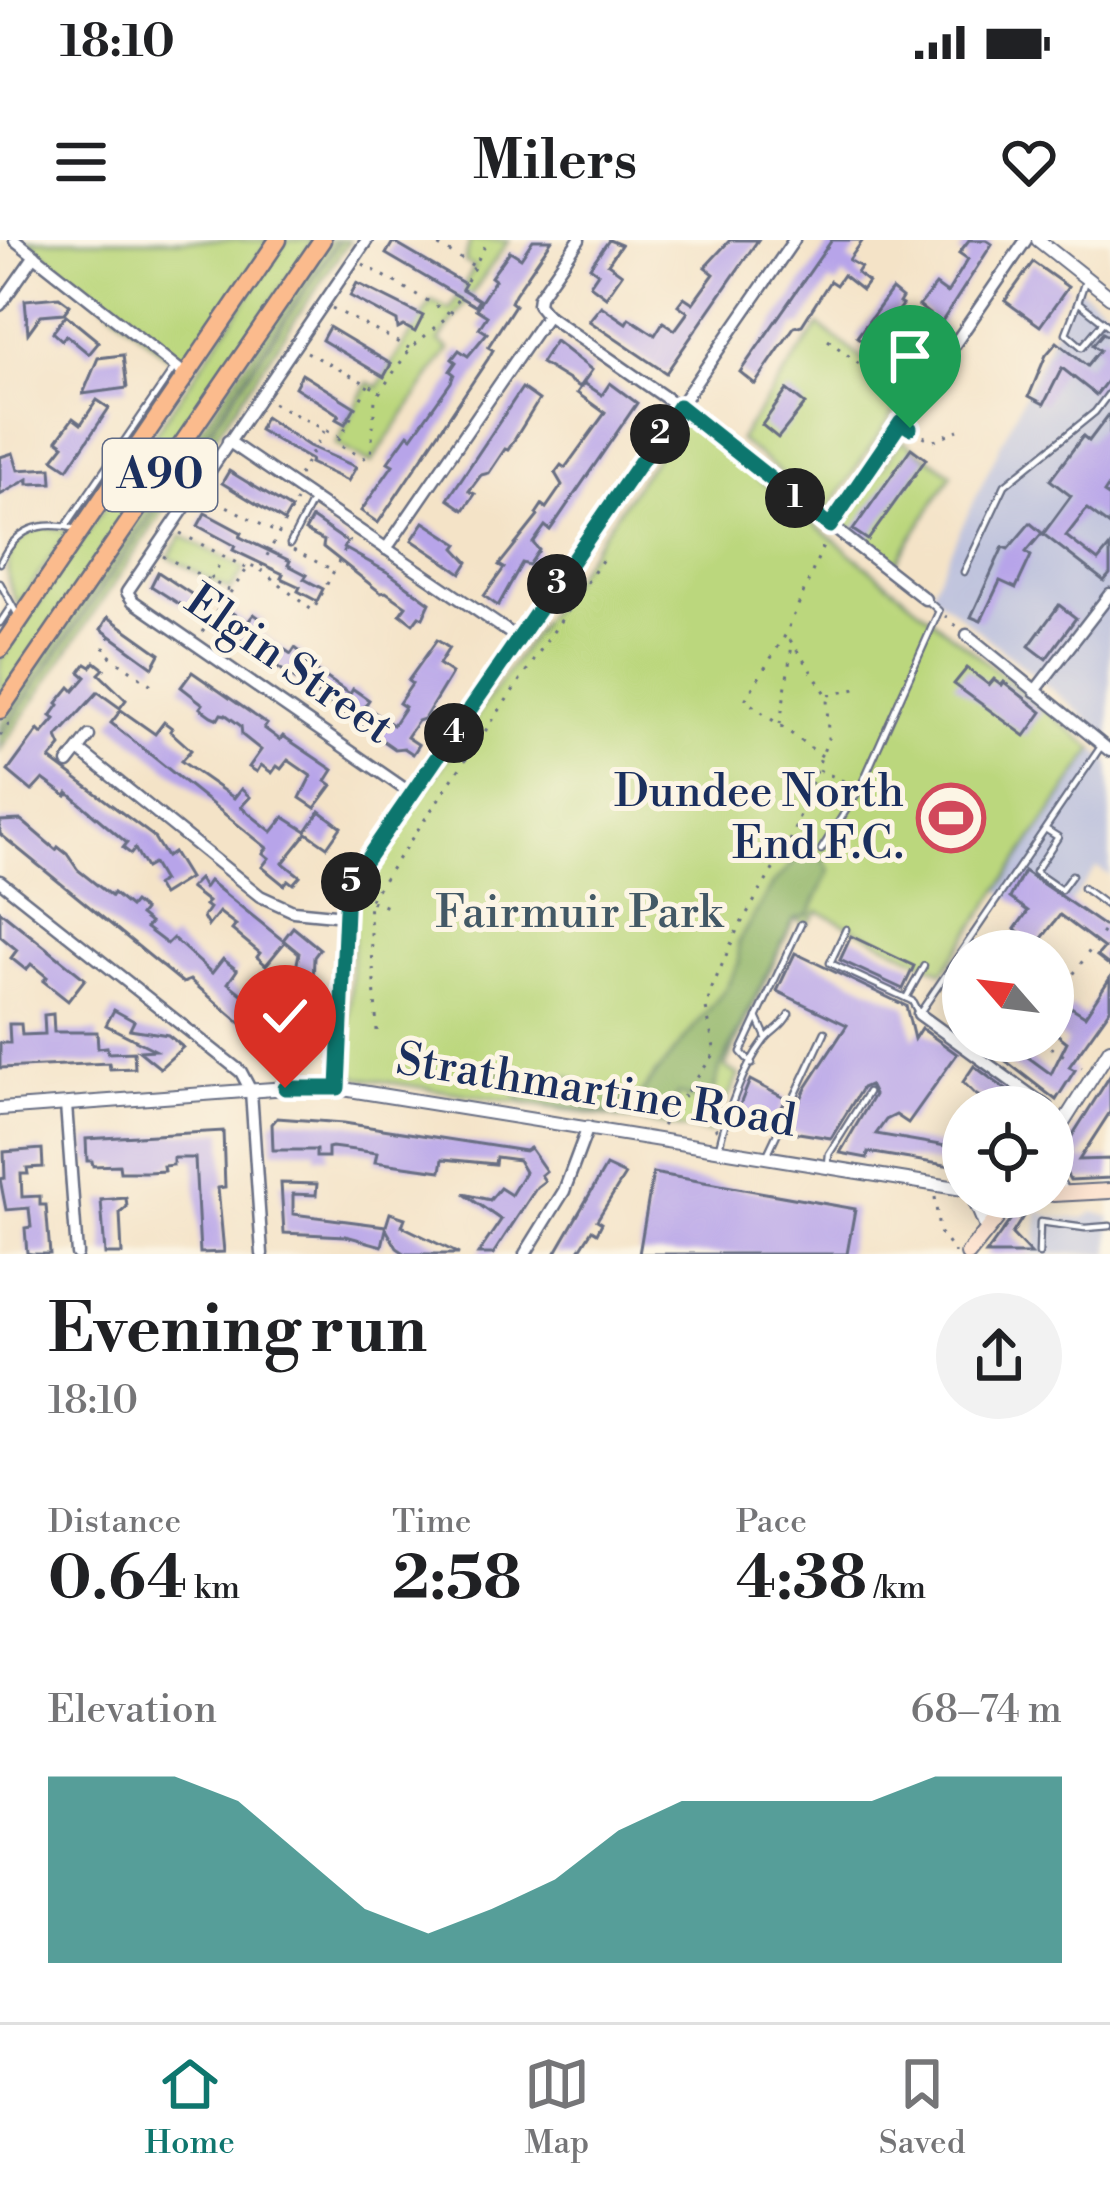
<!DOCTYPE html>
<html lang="en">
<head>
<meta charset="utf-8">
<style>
	:root { --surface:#fff; --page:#f2f2f2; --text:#202124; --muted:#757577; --line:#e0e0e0; --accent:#0f766e }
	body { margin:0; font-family:"Libre Bodoni",serif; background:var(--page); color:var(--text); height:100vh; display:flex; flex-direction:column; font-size:45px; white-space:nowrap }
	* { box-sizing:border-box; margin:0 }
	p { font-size:39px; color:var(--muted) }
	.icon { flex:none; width:66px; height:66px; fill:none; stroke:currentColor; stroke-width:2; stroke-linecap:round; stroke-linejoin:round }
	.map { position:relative; height:1014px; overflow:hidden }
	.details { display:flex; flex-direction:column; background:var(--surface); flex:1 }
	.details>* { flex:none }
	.needle { width:78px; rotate:298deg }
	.fabs { position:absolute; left:942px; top:690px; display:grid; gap:24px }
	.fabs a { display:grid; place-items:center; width:132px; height:132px; border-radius:50%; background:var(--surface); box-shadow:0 6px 30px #0003; font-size:60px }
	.pin { position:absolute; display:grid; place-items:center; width:102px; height:102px; color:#fff; margin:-123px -51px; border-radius:50% 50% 50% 0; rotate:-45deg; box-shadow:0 0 12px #0007 }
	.pin .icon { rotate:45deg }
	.km { position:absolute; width:60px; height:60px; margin:-30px; border-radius:50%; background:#222; color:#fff; font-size:33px; line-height:60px; text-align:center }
	.round { display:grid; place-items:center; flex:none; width:126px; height:126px; border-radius:63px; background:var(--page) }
	.overview { display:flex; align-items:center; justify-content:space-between; height:204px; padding:0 48px }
	h1 { font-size:66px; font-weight:700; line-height:90px }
	.metrics { display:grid; grid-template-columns:repeat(3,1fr); gap:18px; height:204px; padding:12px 48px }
	.metrics div { display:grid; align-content:center }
	.metrics b { font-size:60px; font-weight:700 }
	.metrics small { font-size:33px; font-weight:400 }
	.metrics p { font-size:33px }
	.chart { height:336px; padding:24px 48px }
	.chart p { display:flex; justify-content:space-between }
	.chart svg { width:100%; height:216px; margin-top:12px; fill:var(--accent); opacity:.7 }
	.status { display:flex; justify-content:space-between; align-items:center; height:84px; padding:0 60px; background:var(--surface); direction:ltr }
	.status svg { height:33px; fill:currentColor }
	header { display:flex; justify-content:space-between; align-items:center; height:156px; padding:0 48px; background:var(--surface); font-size:54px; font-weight:700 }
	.tabs { display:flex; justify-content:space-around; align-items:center; height:168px; border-top:3px solid var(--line); background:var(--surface); font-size:33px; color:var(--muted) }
	.tabs a { display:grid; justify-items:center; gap:6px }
	.tabs .on { color:var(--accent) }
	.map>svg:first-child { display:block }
</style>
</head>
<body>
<div class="status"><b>18:10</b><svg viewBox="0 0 49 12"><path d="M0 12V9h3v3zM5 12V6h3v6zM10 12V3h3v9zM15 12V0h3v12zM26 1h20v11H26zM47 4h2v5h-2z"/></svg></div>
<header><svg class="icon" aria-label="menu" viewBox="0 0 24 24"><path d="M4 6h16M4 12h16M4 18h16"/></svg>Milers<svg class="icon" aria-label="heart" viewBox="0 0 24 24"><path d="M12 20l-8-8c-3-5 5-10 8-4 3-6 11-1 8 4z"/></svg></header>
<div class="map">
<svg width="1110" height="1014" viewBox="0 0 1110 1014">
	<rect width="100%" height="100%" fill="#fcf5e5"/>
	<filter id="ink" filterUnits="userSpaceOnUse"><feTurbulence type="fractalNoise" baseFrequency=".00833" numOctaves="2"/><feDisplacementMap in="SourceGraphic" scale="24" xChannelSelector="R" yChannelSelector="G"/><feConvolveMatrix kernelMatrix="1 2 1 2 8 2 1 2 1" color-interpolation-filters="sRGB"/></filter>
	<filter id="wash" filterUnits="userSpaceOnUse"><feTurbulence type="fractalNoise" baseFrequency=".004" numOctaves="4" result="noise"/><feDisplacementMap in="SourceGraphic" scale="48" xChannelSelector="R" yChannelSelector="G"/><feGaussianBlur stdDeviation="2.7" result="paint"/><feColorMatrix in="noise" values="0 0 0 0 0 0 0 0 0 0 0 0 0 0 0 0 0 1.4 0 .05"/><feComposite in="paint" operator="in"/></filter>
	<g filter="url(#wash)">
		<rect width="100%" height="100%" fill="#f4e3c7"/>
		<g fill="#bec2dd">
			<polygon points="1076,45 1110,72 1110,497 931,352"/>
			<polygon points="1094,509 1110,523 1110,636 1097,627 1051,688 999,650"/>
			<polygon points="1038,971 1055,977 1084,978 1094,972 1110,977 1110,1014 1026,1014 1036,1004"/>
		</g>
		<g fill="#bbd77d" stroke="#6b836e" stroke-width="3">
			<polygon points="27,0 270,0 191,116 182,120 168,117"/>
			<polygon points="287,0 314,0 0,459 0,420"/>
			<polygon points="330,0 337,0 0,493 0,483"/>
			<polygon points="341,0 349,0 215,196 210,192"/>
			<path d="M 470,0 L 509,0 L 439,101 L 449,109 L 371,223 L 336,204 L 368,143 L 378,147 C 394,117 415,91 431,61 L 450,70 L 474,27 L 465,22 Z"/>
			<polygon points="819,85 907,154 828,270 739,200"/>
			<polygon points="686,181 1094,509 943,732 818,671 807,684 794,679 725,827 739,835 711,893 356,837 347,824 355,652 679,183"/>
			<polygon points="208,195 213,198 0,510 0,499"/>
			<polygon points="902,200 952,234 895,324 844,284"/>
			<path d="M 44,286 L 69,291 L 18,365 C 0,331 3,301 44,286 Z"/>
			<polygon points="182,296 245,329 230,350 168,317"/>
		</g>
		<polygon fill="#94b86c" stroke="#587465" stroke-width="3" points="804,612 822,617 830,630 809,675 794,679 720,828 710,864 677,854 672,881 523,863 498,832 569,837 632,864 724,751 739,723 738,702 773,644"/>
		<g id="blocks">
			<g fill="#b7a4e9">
				<polygon points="533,0 552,0 515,54 511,62 515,65 488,107 493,110 488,119 378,283 361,271 393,225 388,222 408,194 412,197 451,142 454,134 450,131 456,122 452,119 459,110 468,116 487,93 479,88 487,76 476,69 495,40 491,37 510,11 521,18"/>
				<polygon points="609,0 621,5 608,24 622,34 606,57 590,45 598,33 590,27"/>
				<polygon points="730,0 758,0 666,133 589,81 601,66 626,83 629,78 655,95 663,82 675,90 688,72 678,65 684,57 693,63 714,34 705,27"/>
				<polygon points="832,0 863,0 849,20 861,27 857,33 868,42 862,50 843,35 836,45 830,41 802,85 794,87 755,144 740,132"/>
				<polygon points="969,0 986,0 992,4 939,86 946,91 938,102 918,88 929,74 919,66 936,45 947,53 968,19 959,13"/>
				<polygon points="393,2 465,44 462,49 479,60 475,66 386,14"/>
				<polygon points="1033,22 1068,47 1040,86 1005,61"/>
				<polygon points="357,43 423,76 415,92 404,86 398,89 397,81 350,56"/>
				<polygon points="892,50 902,58 899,63 902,65 871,107 857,97"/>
				<polygon points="59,57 70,65 64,73 41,75 28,93 25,60"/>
				<polygon points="66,75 99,102 89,114 66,95 62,100 53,92"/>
				<polygon points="329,87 391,124 384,137 322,100"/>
				<polygon points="1103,93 1110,97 1110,137 1096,155 1062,128 1044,164 1029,156 1046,115 1057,102 1087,126 1100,110 1093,105"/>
				<polygon points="555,101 592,130 580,147 541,123"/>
				<polygon points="123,115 127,148 83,154 98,118"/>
				<polygon points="302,134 355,167 345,184 336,179 339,175 330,169 295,147"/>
				<polygon points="584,143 602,155 610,143 637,163 550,290 545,286 533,303 539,310 529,325 522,323 498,366 484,356 504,328 499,325 538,276 536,274 542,265 546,268 562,245 555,233 561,225 565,228 605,173 577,153"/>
				<polygon points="522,148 539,160 508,210 505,209 489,233 481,235 469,251 475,254 464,270 448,259"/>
				<polygon points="787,150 805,164 778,198 762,185"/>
				<polygon points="97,160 109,168 68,229 53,219 64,205 57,200 73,178 81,184"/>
				<polygon points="1110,173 1110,244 1104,253 1110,257 1110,286 1087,269 1066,296 1098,321 1110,306 1110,334 1104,341 1043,294 1071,256 1050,240 1083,196 1089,201"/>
				<polygon points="265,177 309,206 356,227 348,241 310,223 311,220 259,190"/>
				<polygon points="911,208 926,219 868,300 853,290"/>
				<polygon points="13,213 18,230 51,228 52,243 28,244 28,239 0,255 0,217"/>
				<polygon points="229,231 291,269 284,281 222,243"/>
				<polygon points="205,273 242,293 240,297 290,321 288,325 307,335 304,339 323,349 317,361 298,351 300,347 281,338 283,334 233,310 235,306 198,286"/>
				<polygon points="312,278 347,302 344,308 389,333 430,363 423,378 419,376 413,384 400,374 406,366 386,352 381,353 323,307 324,301 305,291"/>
				<polygon points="424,282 458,304 455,308 468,322 461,333 412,300"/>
				<polygon points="1030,283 1042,293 1026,312 1031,316 1016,348 1000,341 981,381 971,377 1003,307 1008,309"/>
				<polygon points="158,332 202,361 195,374 151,346"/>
				<polygon points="1059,365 1076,378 1046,419 1029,406"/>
				<polygon points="228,370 247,383 254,374 264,381 257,391 291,414 295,408 303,414 300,417 305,423 350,454 353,449 369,460 365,466 393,485 405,467 399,463 412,444 408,441 437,400 449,408 439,424 452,433 424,479 418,481 407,497 419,505 413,514 404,508 395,509 218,385"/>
				<polygon points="108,377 160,414 153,427 101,389"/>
				<polygon points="95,422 104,429 99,434 126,460 120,468 98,452 57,497 61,506 50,519 153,596 166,617 173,612 189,638 162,655 156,645 163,641 153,624 146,628 135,609 131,614 123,608 127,603 68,553 66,556 43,539 32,551 8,531 38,490 42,494 55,479 51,476 59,465 57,463 70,447 74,451 86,437 80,432 86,424 91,427"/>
				<polygon points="967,428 989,445 994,439 1002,445 1004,442 1042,472 1025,496 954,444"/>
				<polygon points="192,432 267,484 264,488 280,500 283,496 333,530 326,541 332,545 315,568 300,558 311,536 288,520 281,529 277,526 272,533 261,525 257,532 249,527 261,510 242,495 241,486 226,475 221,474 218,479 211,476 200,468 203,464 181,447"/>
				<polygon points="121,470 155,494 164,482 172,488 170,491 191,510 181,521 234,558 241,549 250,557 241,567 272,592 284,577 306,591 320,571 341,587 327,607 307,593 283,623 300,636 293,644 288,640 284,645 262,627 269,618 263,613 267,608 111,483"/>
				<polygon points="21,580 56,610 58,607 67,614 78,630 111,656 113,653 130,667 134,662 144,670 140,675 150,683 146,688 167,704 173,698 212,733 223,719 237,730 228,743 269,776 275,776 291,757 277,746 284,737 293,744 299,713 283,700 293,687 320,709 314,717 313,745 288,777 311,796 289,823 277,813 282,807 255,786 251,792 190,740 183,743 0,594 0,581"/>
				<polygon points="1024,631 1110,690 1110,726 1097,716 1104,708 1060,675 1032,711 1012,711 1024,696 1015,689 1028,671 1010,658"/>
				<polygon points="199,639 204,648 209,641 285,702 266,725 257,717 260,713 232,690 236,685 219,672 208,686 203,677 209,668 205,665 208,662 190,648"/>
				<polygon points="0,671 85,739 68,761 43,741 47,737 31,724 26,730 11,718 17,710 0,696"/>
				<polygon points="851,696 914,726 903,749 840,720"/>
				<polygon points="795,713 906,766 914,799 921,788 957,814 908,883 896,875 886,880 876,894 963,909 963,928 868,912 867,918 840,913 874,855 869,845 862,848 831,898 786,891 806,848 847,785 777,751"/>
				<polygon points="1110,738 1110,769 1069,827 1075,830 1056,860 980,801 1006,801 1051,834 1067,802 1053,791 1071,767 1085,776"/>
				<polygon points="114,770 134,781 130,789 168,795 183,807 160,828 139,811 155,810 106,785"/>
				<polygon points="53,774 54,792 97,792 98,808 107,807 108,813 134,812 135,828 110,829 109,823 0,828 0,803 10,803 9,784 21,784 22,795 45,794 44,775"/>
				<polygon points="974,826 1016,857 1030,867 998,867 975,854 963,842"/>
				<polygon points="1110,836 1110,872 1079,920 1110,919 1110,938 1070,940 1058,918"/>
				<polygon points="750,840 786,859 772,888 733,882"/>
				<polygon points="277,878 344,883 525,911 530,908 546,931 541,935 545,941 537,947 493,1014 478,1014 501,980 464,954 490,960 500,948 511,955 525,932 518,920 496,917 495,924 443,919 441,931 375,922 377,913 332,907 328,908 328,917 316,917 316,910 273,910 272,884"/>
				<polygon points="223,891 225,947 218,948 224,1012 200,1013 195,918 173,918 173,925 163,926 164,931 147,932 120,932 119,925 93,926 92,921 87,921 86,899"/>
				<polygon points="42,909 43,927 27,928 28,934 21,934 22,957 40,956 40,965 46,965 50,1014 32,1014 27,1013 25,988 31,987 29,968 6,970 0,939 5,938 4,912"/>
				<polygon points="606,926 625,935 597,980 602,983 597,993 592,990 577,1014 555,1014"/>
				<polygon points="653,933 855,969 847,1014 639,1014"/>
				<polygon points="281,943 317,944 316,955 293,954 293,974 386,986 390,973 405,978 402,986 459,1014 406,1014 397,1008 386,989 382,1006 346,996 284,993"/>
				<polygon points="126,958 127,967 120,973 122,1014 105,1014 101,960"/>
				<polygon points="1019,968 1028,969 1012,994 1031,1014 986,1014"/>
			</g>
		</g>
	</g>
	<g filter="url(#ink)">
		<use href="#blocks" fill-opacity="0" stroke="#676e83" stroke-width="3"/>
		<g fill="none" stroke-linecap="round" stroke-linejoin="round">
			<defs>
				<g id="service">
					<polyline points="1084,44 1078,62 1110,87"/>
					<polyline points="1078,62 1066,93 1082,107 1103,82"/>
					<polyline points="66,286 175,127"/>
					<polyline points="290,304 312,261"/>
					<path d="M 0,323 C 16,288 40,280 77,289"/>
					<polyline points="964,332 1005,245 1095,172 1110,152"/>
					<polyline points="0,343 17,374"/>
					<polyline points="0,383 10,368"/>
					<polyline points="1047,590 1058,597 1035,632 1061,650 1072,635"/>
					<polyline points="821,610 860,548 939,371 928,361"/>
					<polyline points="1083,648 1110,668"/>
					<polyline points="846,689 830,723 912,761 919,774 1102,505"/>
					<polyline points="906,758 924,726"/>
					<polyline points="757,777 766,797"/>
					<polyline points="752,824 741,812 801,684"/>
					<path d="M 719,907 C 727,873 742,830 764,801 C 772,790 782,788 789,774"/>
					<polyline points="767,915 825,792"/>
					<polyline points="828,924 829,914 868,852"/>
					<polyline points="1039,1014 1040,982 1085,988 1110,986"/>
				</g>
				<g id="minor">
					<polyline points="15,0 187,136"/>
					<polyline points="367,0 127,352 133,361 412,554"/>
					<polyline points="0,65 35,15"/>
					<polyline points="547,75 679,167 925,359"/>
					<polyline points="900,88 945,118"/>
					<polyline points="228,201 519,399"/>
					<polyline points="830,286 1026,0"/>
					<polyline points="386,309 547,75 538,64 539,57 579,0"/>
					<polyline points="967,395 1110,511"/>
					<polyline points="1035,451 1110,354"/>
					<polyline points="79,510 260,656 293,671 345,676"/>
					<polyline points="68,523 89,496"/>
					<polyline points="0,641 241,832 251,851 262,1014"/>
					<polyline points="919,774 1047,867"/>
					<polyline points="337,848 347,648 794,0"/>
					<polyline points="66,865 77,1014"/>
					<polyline points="525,1014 564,951 588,887"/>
				</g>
				<g id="tertiary">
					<polyline points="1038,0 1110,57"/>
					<polyline points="0,869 301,847 337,848 963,949"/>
					<polyline points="1053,899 1110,809"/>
					<polyline points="1053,936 1064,953"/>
					<polyline points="973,957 987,990"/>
				</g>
				<g id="secondary">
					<polyline points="1053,954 1110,951"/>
					<polyline points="968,1014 1014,957"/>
				</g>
				<g id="trunk">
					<polyline points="0,409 278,0"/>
					<polyline points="0,470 322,0"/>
				</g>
			</defs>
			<use href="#service" stroke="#676e83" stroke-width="9"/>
			<use href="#minor" stroke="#676e83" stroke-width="15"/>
			<use href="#tertiary" stroke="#676e83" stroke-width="16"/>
			<use href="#secondary" stroke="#676e83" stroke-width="18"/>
			<use href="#trunk" stroke="#676e83" stroke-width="21"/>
			<g stroke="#676e83" stroke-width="3" stroke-dasharray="3 9" stroke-linecap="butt">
				<polyline points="428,0 474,26"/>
				<polyline points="363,24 449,73"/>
				<polyline points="332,68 409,108"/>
				<polyline points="828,100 902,157"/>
				<polyline points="307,112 378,150"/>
				<polyline points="368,145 337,204 364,218 371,215 375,159 410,109 450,74 488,0"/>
				<polyline points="273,163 339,197"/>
				<polyline points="913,190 932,201 958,190"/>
				<polyline points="299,235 324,191"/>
				<polyline points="206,255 277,293"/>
				<polyline points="180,293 246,328"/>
				<polyline points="293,310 333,330"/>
				<polyline points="163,316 229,350"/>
				<polyline points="261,330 313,371 350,300"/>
				<polyline points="211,339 224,316"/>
				<polyline points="945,376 961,390"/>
				<polyline points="202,392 250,325 260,329 296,261"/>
				<polyline points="110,396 103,411 153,446"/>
				<polyline points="829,455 856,449"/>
				<polyline points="780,484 792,405"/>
				<polyline points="0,496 13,478"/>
				<polyline points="822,516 745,460 786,394 826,299"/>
				<polyline points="819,530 854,546"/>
				<polyline points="360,657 390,668"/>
				<polyline points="1053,763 1110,682"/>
				<polyline points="377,791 369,661 607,313"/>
				<polyline points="1041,801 1082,827"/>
				<polyline points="687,849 717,890"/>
				<polyline points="662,886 715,813 706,768 712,748 737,690 790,601 828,499 827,455 786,394"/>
				<polyline points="935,957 939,992 955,1013"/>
			</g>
			<use href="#service" stroke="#fff" stroke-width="4.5"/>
			<use href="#minor" stroke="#fff" stroke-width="10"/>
			<use href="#tertiary" stroke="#fff" stroke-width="12"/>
			<use href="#secondary" stroke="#fde4d1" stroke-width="14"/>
			<use href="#trunk" stroke="#fbbb8d" stroke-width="16"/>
		</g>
	</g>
	<g fill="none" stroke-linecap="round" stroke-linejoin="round" filter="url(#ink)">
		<defs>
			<polyline id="route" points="285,848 338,848 347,648 679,166 830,286 901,182 910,188"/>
		</defs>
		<use href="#route" stroke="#fff" stroke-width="24"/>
		<use href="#route" stroke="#0f766e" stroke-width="15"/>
	</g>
	<defs>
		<symbol id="stadium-ring" viewBox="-11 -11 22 22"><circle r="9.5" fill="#fcf5e5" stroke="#d1495b" stroke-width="1.5"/><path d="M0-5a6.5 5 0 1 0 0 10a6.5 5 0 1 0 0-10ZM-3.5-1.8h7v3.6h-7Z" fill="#d1495b"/></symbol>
	</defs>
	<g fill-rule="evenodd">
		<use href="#stadium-ring" x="913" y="540" width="76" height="76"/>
	</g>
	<g text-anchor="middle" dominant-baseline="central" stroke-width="10" stroke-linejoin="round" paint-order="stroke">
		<rect fill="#fcf5e5" stroke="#5e6a86" stroke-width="3" x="103" y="199" width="114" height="72" rx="9"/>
		<g font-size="42" font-weight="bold" fill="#1b2f5e">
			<text x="160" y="235">A90</text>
		</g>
		<g font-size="45" fill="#1b2f5e" stroke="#fcf5e5">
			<text transform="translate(289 425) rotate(35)">Elgin Street</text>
			<text transform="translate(596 851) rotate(9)">Strathmartine Road</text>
		</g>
		<g font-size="45" fill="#1b2f5e" stroke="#fcf5e5" text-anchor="end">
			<text x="904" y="552">Dundee North<tspan x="904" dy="52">End F.C.</tspan></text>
		</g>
		<g font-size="45" fill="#435966" stroke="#fcf5e5">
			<text x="579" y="673">Fairmuir Park</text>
		</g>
	</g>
</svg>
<div class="fabs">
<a><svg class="needle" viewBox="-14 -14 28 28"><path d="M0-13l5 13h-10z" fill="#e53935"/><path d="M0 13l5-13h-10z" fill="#757577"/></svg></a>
<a><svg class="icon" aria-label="locate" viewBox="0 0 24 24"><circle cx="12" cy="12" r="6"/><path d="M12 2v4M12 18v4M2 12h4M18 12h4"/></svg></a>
</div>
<div class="pin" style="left:910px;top:188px;background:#1e9e55"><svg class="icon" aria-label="arrive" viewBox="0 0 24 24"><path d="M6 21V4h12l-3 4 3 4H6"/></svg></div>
<div class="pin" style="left:285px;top:848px;background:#d93025"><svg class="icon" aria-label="check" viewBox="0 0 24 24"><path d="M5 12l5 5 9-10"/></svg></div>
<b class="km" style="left:795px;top:258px">1</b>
<b class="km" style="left:660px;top:194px">2</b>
<b class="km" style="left:557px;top:344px">3</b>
<b class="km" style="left:454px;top:493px">4</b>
<b class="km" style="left:351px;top:642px">5</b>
</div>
<section class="details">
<div class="overview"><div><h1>Evening run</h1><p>18:10</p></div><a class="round"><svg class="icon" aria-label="share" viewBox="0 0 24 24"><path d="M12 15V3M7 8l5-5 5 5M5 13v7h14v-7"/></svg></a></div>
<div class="metrics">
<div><p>Distance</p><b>0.64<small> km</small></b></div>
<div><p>Time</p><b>2:58</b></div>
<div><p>Pace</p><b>4:38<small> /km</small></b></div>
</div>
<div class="chart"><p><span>Elevation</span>68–74 m</p>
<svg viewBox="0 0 160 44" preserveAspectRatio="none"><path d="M0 44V6L10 6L20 6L30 11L40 22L50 33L60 38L70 33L80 27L90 17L100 11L110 11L120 11L130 11L140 6L150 6L160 6V44z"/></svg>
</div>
</section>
<nav class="tabs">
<a class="on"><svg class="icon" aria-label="home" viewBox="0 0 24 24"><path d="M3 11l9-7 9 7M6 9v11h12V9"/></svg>Home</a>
<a><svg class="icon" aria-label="map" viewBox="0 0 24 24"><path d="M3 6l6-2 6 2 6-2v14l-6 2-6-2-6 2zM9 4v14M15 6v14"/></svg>Map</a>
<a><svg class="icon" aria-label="saved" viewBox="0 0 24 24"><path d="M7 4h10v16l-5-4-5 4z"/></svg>Saved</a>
</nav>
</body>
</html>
